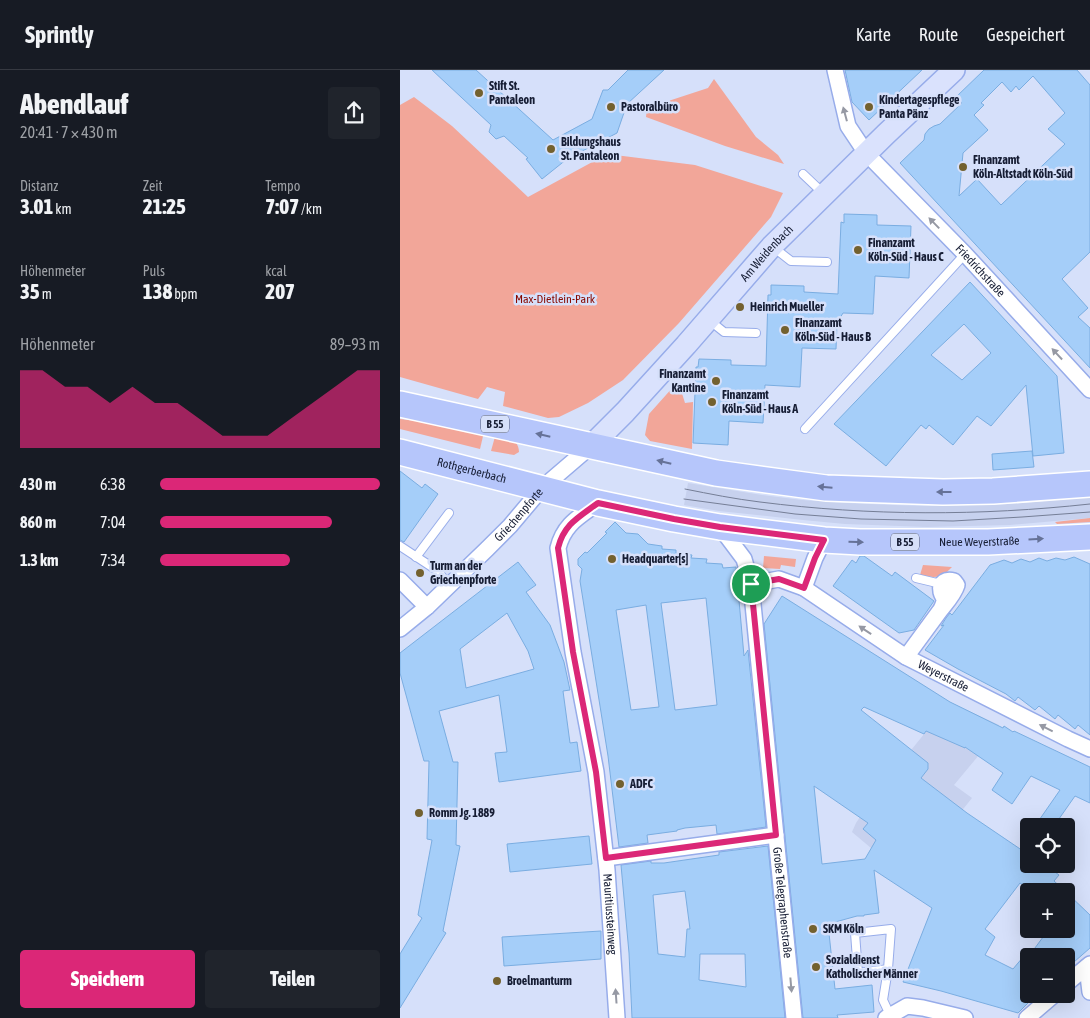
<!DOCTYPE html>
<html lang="de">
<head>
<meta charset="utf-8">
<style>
	:root { --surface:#171b24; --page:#20242c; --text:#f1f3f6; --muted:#9ea1a6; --line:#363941; --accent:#db2777 }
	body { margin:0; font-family:"Asap Condensed",sans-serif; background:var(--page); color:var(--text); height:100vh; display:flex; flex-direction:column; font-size:19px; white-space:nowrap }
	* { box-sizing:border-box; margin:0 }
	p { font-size:16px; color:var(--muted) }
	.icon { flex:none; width:28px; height:28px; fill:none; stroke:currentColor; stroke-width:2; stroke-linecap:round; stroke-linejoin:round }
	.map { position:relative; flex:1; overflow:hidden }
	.sheet { display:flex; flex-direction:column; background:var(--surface); width:400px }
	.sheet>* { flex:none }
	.controls { position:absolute; left:620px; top:748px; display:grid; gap:10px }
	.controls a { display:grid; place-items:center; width:55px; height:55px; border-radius:5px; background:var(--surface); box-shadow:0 5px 20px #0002; font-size:25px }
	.pin { position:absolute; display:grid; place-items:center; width:42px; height:42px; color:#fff; margin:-21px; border:2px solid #fff; border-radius:50%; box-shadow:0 1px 5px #0007 }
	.round { display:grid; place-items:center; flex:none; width:52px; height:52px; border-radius:5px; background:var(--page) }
	.summary { display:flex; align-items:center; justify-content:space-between; height:85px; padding:0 20px }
	h1 { font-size:28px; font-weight:800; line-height:38px }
	.stats { display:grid; grid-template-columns:repeat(3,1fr); gap:8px; height:85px; padding:5px 20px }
	.stats div { display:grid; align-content:center }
	.stats b { font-size:21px; font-weight:800 }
	.stats small { font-size:14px; font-weight:400 }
	.stats p { font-size:14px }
	.chart { height:140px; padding:10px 20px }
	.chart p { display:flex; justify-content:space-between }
	.chart svg { width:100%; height:90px; margin-top:5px; fill:var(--accent); opacity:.7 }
	.primary-button { display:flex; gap:10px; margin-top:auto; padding:10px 20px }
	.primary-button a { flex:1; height:58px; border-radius:5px; background:var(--accent); color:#fff; font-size:20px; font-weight:800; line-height:58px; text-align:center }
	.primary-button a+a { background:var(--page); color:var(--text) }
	ul { padding:0 20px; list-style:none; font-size:16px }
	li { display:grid; grid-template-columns:80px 60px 1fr; align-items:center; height:38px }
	li i { height:12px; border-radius:6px; background:var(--accent) }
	header { display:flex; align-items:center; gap:30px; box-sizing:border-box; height:70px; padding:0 25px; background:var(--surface); border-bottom:1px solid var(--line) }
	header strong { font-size:24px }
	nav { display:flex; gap:28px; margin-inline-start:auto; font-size:18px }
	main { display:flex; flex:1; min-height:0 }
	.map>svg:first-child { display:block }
</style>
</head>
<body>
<header>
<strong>Sprintly</strong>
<nav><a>Karte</a><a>Route</a><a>Gespeichert</a></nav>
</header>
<main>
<section class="sheet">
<div class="summary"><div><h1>Abendlauf</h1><p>20:41 · 7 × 430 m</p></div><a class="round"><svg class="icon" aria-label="share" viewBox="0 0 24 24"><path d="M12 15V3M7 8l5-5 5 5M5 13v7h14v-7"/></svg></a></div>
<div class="stats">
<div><p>Distanz</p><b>3.01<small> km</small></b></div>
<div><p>Zeit</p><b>21:25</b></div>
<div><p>Tempo</p><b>7:07<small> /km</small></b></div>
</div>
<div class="stats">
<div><p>Höhenmeter</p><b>35<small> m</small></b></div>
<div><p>Puls</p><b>138<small> bpm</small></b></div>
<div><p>kcal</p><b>207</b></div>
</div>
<div class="chart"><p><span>Höhenmeter</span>89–93 m</p>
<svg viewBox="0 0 160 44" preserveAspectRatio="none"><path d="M0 44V6L10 6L20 14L30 14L40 22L50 14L60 22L70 22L80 30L90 38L100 38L110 38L120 30L130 22L140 14L150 6L160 6V44z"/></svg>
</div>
<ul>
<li><b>430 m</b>6:38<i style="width:100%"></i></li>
<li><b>860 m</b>7:04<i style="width:78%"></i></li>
<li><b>1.3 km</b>7:34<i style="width:59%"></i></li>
</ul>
<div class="primary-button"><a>Speichern</a><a>Teilen</a></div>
</section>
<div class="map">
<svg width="690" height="948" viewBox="0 0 690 948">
	<rect width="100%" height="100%" fill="#d6e0fa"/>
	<g fill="#c7d1ee">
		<polygon points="288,413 362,425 402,430 447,433 494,435 532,436 609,434 690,427 690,448 610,455 527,457 445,454 403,450 319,441 284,435"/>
		<polygon points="550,632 599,655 579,685 554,715 572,728 511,804 471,778 452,762 456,753 474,726"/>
	</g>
	<g fill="#f2a699">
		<polygon points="314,9 356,67 378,85 384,94 325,76 246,47 247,38 308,18"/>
		<polygon points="14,27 52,56 128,127 207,84 295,95 383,123 371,147 279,253 223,310 188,333 159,347 148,348 103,336 105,322 87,317 78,329 0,307 0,35"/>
		<polygon points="274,316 280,317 285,333 293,332 292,379 250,371 245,365 249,344"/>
		<polygon points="0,349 26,352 84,362 80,379 0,359"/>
		<path d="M 96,363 C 106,367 119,369 119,382 L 114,385 L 91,381 Z"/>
		<polygon points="690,448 690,452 657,454 655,452"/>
		<polygon points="364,486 396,489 395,497 381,495 380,499 363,498"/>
		<path d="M 523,495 L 552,497 C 541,509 535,508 520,505 Z"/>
	</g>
	<g fill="#a5cef9" stroke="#7aade1" fill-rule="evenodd">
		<polygon points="32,0 76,0 153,70 192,49 203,20 208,20 228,0 264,0 227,34 217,63 167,89 142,109 126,89 128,88 104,66 96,69 89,62 91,55"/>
		<polygon points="445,0 522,0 469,50 452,32"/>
		<path d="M 584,0 L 677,0 L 690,15 L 690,182 L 662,209 L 688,238 L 678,247 L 690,258 L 690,298 L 500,93 L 524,70 L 525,64 L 529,59 L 534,56 L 540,54 L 562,33 L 556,27 ZM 633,6 L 665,43 L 648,59 L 665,74 L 601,135 L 577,109 L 559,126 L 563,83 L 588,60 L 574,45 L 584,35 L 581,33 L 602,12 L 611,22 L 616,16 L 619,20 Z"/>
		<polygon points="444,144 477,145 477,155 511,156 509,208 475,206 473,244 443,243 437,253 436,279 402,278 400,317 365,315 363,353 329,351 328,375 293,373 296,297 298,297 299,289 331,290 331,295 366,296 368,225 371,225 371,215 404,216 404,222 438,224 441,152 444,153"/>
		<path d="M 570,212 L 657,306 L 664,383 L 633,386 L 626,315 L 591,356 L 577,346 L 553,375 L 529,355 L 526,359 L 521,355 L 486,396 L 434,354 ZM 564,254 L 591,283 L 562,310 L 531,285 Z"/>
		<polygon points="632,381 634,397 593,400 592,384"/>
		<polygon points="0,401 22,418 25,414 38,424 4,472 0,470"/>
		<path d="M 215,452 L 226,463 L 238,464 L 248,474 L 262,476 L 262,479 L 276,480 L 276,483 L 292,485 L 291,488 L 307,489 L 306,493 L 322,494 L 323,498 L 336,497 L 344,586 L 348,580 L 366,757 L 317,764 L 316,755 L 285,758 L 277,760 L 277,761 L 247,765 L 248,773 L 219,777 L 208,686 L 180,511 L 182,499 L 178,495 L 178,489 L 185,482 L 187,483 L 207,463 L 205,462 ZM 306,528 L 317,635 L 275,640 L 261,533 ZM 246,535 L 259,637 L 231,640 L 216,540 Z"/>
		<polygon points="460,486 464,486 492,506 495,502 534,531 514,560 499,563 433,516 452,490 456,493"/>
		<polygon points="674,487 690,494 690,665 678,655 675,659 658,645 655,649 639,636 635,640 618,627 615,631 606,624 558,599 525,580 544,555 541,556 546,548 550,543 552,545 590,495 604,490 612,493 621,489 630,492 639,488 647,491 656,488 665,490"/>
		<path d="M 118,492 L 136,515 L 126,522 L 150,555 L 164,592 L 170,620 L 163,621 L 170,673 L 177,672 L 181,701 L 99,712 L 95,683 L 107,682 L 99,625 L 39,641 L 53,692 L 58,692 L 56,775 L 60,776 L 43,861 L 46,863 L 0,938 L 0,884 L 22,848 L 18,845 L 32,770 L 27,769 L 29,691 L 24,691 L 0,603 L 0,583 ZM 107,543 L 128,581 L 134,599 L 66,618 L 60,579 Z"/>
		<path d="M 382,526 L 550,632 L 603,658 L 604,656 L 613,662 L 614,661 L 690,697 L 690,733 L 675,726 L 654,756 L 635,756 L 660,720 L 631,706 L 612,734 L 592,720 L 603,703 L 565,677 L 565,678 L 526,661 L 524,664 L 464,637 L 461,640 L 528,693 L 528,699 L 521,708 L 567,743 L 629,785 L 629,794 L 661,794 L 655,802 L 659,805 L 654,811 L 665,821 L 632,821 L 620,813 L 585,859 L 595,867 L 585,885 L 613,899 L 629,880 L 629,932 L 618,943 L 541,921 L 503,912 L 532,838 L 474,800 L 479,843 L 464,845 L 464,846 L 457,846 L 428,854 L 435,919 L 472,915 L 474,942 L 437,945 L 438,948 L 403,948 L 364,554 ZM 414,716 L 468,753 L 463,759 L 476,770 L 465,789 L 422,794 Z"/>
		<polygon points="189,766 192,794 110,802 107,774"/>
		<path d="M 368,776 L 385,948 L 232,948 L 229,883 L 221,795 L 251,791 L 251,793 L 264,793 L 319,785 L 319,782 ZM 285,821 L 290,859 L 287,859 L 285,887 L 258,884 L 253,825 ZM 300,884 L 345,884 L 346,917 L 299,910 Z"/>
		<polygon points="666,822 690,845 690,878 666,899 666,886 629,886 649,859 666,859"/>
		<polygon points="201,861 201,889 104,896 102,867"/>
	</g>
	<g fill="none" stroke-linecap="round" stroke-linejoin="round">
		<defs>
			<g id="lane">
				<polyline points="403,104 423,123"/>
				<polyline points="373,177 391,191 427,192"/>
				<polyline points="309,250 324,262 356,263"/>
				<polyline points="405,359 565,184"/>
				<polyline points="0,476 38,501 49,516"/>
				<polyline points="16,487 49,443"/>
				<polyline points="516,508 541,514"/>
				<polyline points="488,899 458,903 455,863 491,859 488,899 483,930 490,945"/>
			</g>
			<g id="street">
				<path id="s1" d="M 435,0 L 448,56 L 466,83 L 565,184 L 690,320"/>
				<path id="s2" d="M 198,433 C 179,447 164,454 158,478 L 173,582 L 196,702 L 207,800 L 217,948"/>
				<path id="s3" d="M 320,457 L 344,489 L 351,514 L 394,948"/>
				<polyline points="0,510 27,537"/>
				<path id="s4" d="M 351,514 L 379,509 L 404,518 L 506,587 L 668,669 L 690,679"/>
				<polyline points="404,518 415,488 424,470"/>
				<path id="s5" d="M 0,559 L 27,537 L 87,479 L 110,456 L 142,418 L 191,376"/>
				<path d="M 506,587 C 517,572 528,557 539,542 C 545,534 554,525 557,515 L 554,511 C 546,509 539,512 541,522 C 542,526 544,527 544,530 C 544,533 542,537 541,539"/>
				<polyline points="206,788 376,765"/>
				<polyline points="687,897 690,922"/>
				<polyline points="666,914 690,894"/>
				<polyline points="486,948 507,936 523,938 565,948"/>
				<polyline points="627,948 655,924"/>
			</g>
			<g id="secondary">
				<path id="s6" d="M 191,376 L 225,342 L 286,275 L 372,176 L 486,64 L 554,0"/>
			</g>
			<g id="primary">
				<polyline points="0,334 316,403 426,418 543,422 593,421 690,414"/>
				<path id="s7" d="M 0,382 L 198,433 L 274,449 L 320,457 L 424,470 L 460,472 L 588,472 L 690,467"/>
			</g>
		</defs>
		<use href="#lane" stroke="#97acea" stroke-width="10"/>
		<use href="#street" stroke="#97acea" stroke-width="18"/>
		<use href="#secondary" stroke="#97acea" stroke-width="24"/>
		<use href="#primary" stroke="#fff" stroke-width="28"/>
		<use href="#lane" stroke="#fff" stroke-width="8"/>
		<use href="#street" stroke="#fff" stroke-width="15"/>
		<use href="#secondary" stroke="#dae2fd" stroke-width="21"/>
		<use href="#primary" stroke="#b6c6fb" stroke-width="25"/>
		<g stroke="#757e96" stroke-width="1">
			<path d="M 285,419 C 310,424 335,429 360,432 C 470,446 580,446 690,434"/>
			<polyline points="284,429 395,444 461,449 553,451 622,447 690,442"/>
		</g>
	</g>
	<defs><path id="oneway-solid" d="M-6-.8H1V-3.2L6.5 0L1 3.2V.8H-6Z" transform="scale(1.25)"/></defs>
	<g fill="#9699a4">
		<use href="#oneway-solid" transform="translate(445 44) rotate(-105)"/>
		<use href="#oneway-solid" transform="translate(534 153) rotate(-134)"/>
		<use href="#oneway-solid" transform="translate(657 284) rotate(-133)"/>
		<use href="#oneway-solid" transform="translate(465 560) rotate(-146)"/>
		<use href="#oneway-solid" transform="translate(646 658) rotate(-153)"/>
		<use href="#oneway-solid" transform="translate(391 915) rotate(85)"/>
		<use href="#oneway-solid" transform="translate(216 926) rotate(-94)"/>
	</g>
	<g fill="#667298">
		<use href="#oneway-solid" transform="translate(143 365) rotate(-167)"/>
		<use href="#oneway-solid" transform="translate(264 392) rotate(-166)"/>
		<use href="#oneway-solid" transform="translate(425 417) rotate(-175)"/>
		<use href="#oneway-solid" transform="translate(544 422) rotate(180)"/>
		<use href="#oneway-solid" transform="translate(636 469) rotate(-3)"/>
		<use href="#oneway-solid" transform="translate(456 472) rotate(2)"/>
	</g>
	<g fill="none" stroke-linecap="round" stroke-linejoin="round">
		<defs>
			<path id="route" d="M 198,433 L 274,449 L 320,457 L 424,470 L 415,488 L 404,518 L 379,509 L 351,514 L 376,765 L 206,788 L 196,702 L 173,582 L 158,478 C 164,454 179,447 198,433 Z"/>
		</defs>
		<use href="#route" stroke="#fff" stroke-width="10"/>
		<use href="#route" stroke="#db2777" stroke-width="6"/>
	</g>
	<g fill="#73612f" stroke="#d6e0fa" stroke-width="2">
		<circle cx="79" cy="23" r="5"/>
		<circle cx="211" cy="37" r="5"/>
		<circle cx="469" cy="37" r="5"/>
		<circle cx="151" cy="79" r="5"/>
		<circle cx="563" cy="97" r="5"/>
		<circle cx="458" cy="180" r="5"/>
		<circle cx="340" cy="237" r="5"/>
		<circle cx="385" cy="260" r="5"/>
		<circle cx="316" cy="311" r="5"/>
		<circle cx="312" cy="332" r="5"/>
		<circle cx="212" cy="489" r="5"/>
		<circle cx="20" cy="503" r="5"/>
		<circle cx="220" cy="714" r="5"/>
		<circle cx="19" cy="743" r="5"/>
		<circle cx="413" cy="859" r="5"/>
		<circle cx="416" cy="897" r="5"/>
		<circle cx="97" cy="911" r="5"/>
	</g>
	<g text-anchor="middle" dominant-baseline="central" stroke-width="5" stroke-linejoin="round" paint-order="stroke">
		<g fill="#d6e0fa" stroke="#50586f" stroke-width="1">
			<rect x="81" y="345.5" width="28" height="17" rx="4"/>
			<rect x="491" y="463.5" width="28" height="17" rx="4"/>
		</g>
		<g font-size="11" font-weight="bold" fill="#161d34">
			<text x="95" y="354">B 55</text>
			<text x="505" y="472">B 55</text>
		</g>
		<g font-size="12" font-weight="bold" fill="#161d34" stroke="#d6e0fa" text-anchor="start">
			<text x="89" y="16">Stift St.<tspan x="89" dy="14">Pantaleon</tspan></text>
			<text x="479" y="30">Kindertagespflege<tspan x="479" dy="14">Panta Pänz</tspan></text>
			<text x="221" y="37">Pastoralbüro</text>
			<text x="161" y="72">Bildungshaus<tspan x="161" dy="14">St. Pantaleon</tspan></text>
			<text x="573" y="90">Finanzamt<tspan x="573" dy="14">Köln-Altstadt Köln-Süd</tspan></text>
			<text x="468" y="173">Finanzamt<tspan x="468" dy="14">Köln-Süd - Haus C</tspan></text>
			<text x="350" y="237">Heinrich Mueller</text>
			<text x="395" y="253">Finanzamt<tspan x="395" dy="14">Köln-Süd - Haus B</tspan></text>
			<text x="306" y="304" text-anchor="end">Finanzamt<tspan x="306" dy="14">Kantine</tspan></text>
			<text x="322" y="325">Finanzamt<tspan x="322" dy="14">Köln-Süd - Haus A</tspan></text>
			<text x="222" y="489">Headquarter[s]</text>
			<text x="30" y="496">Turm an der<tspan x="30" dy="14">Griechenpforte</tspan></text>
			<text x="230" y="714">ADFC</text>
			<text x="29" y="743">Romm Jg. 1889</text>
			<text x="423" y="859">SKM Köln</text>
			<text x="426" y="890">Sozialdienst<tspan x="426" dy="14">Katholischer Männer</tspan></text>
			<text x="107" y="911">Broelmanturm</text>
		</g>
		<g font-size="12" fill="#161d34" stroke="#d6e0fa">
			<text stroke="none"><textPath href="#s6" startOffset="261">Am Weidenbach</textPath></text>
			<text stroke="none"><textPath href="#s1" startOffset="254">Friedrichstraße</textPath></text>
			<text stroke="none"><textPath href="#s7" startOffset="74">Rothgerberbach</textPath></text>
			<text stroke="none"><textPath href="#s5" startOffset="165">Griechenpforte</textPath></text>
			<text stroke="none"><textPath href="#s7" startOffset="589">Neue Weyerstraße</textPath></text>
			<text stroke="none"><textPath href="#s4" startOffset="220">Weyerstraße</textPath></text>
			<text stroke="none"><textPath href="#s3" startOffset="386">Große Telegraphenstraße</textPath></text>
			<text stroke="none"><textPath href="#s2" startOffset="432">Mauritiussteinweg</textPath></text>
		</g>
		<g font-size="12" fill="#870a02" stroke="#d6e0fa">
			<text x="155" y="229">Max-Dietlein-Park</text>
		</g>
	</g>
</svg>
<div class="controls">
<a><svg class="icon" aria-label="locate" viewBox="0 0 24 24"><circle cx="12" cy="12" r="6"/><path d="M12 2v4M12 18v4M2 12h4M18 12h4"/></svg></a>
<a>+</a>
<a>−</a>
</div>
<div class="pin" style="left:351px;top:514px;background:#1e9e55"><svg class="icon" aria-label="arrive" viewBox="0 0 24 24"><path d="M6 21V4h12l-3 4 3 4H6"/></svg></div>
</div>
</main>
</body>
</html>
